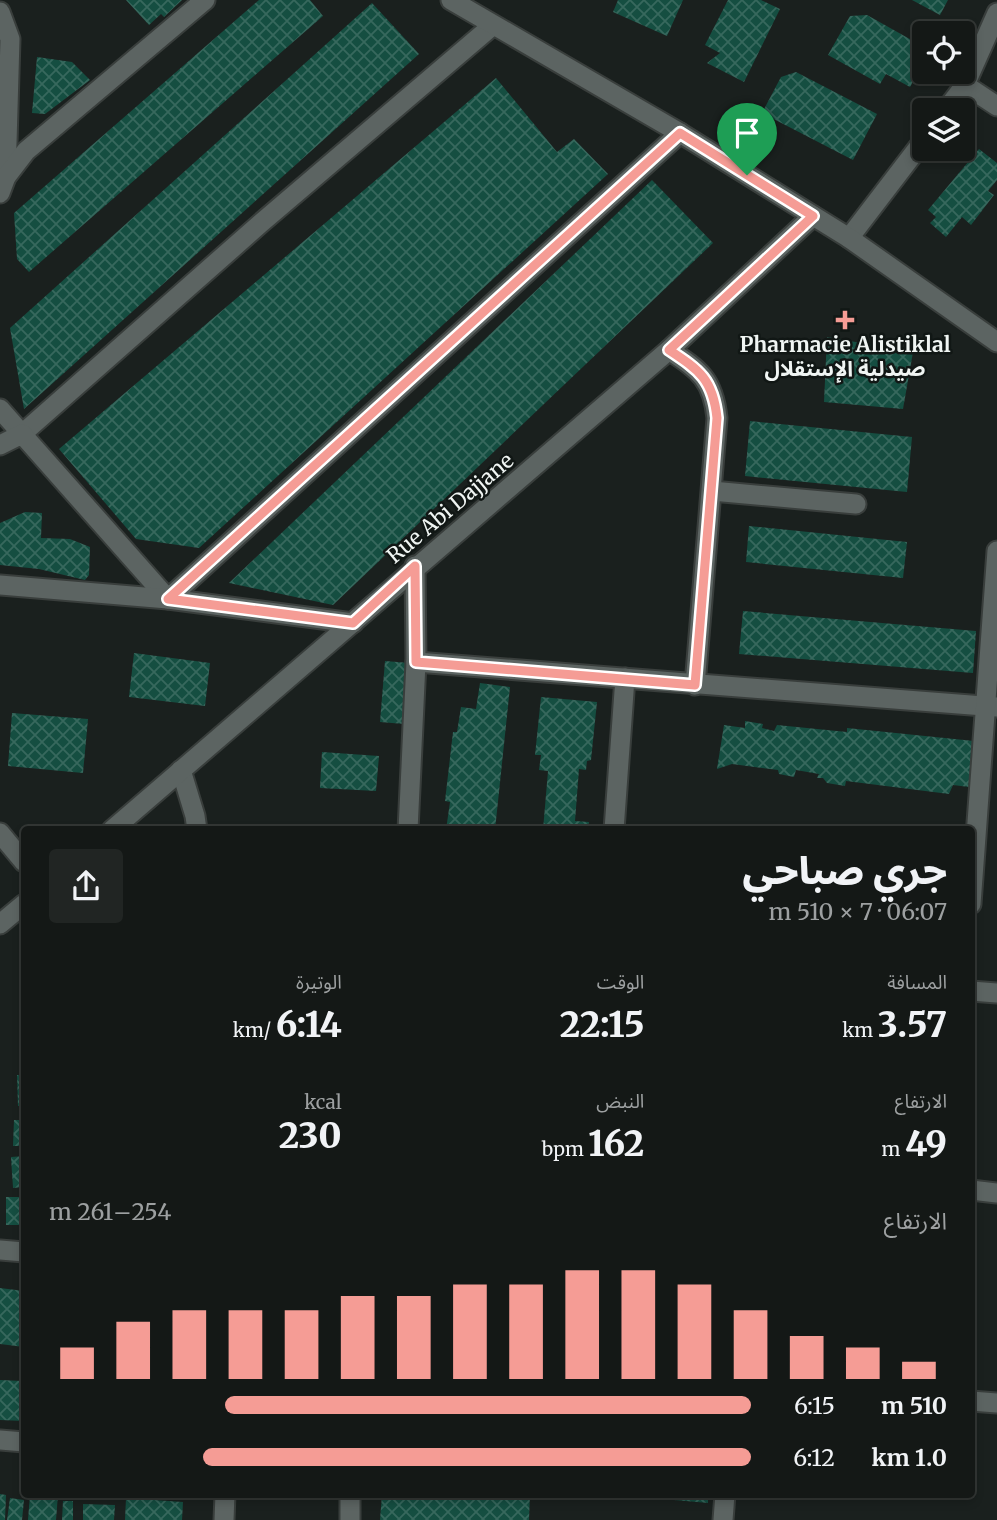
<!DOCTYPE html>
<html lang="ar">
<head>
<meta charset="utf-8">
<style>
	:root { --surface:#141816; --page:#212523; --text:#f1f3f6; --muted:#9da0a1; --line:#333735; --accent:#f59c95 }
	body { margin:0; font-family:Merriweather,"Noto Sans Arabic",serif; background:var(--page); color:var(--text); direction:rtl; height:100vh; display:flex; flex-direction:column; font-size:26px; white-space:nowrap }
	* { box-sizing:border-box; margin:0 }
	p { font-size:23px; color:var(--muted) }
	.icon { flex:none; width:38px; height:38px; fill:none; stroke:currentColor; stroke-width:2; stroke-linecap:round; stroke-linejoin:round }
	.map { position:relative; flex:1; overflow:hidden; direction:ltr }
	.sheet { position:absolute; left:21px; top:826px; width:954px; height:672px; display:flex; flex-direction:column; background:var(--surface); border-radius:7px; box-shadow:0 4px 10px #0003,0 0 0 2px var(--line); direction:rtl }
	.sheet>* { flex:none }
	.buttons { position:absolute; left:912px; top:21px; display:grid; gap:14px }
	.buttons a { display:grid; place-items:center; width:63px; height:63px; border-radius:7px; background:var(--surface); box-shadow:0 4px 10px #0003,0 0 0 2px var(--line); font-size:35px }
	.pin { position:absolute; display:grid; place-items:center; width:60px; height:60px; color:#fff; margin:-72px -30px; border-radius:50% 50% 50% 0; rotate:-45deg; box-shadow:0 0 7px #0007 }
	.pin .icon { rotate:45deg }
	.round { display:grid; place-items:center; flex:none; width:74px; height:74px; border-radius:7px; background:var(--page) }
	.head { display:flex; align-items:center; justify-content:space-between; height:119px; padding:0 28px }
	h1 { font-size:38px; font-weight:800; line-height:52px }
	.metrics { display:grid; grid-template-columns:repeat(3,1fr); gap:10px; height:119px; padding:7px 28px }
	.metrics div { display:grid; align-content:center }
	.metrics b { font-size:35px; font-weight:800 }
	.metrics small { font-size:19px; font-weight:400 }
	.metrics p { font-size:19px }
	.chart { height:196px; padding:14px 28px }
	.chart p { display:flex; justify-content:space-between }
	.chart svg { width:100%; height:126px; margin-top:7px; stroke:var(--accent); stroke-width:6 }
	ul { padding:0 28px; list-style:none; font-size:23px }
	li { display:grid; grid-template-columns:112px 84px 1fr; align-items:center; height:52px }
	li i { height:18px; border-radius:9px; background:var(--accent) }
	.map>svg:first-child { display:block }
</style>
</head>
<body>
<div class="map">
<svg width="997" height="1520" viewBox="0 0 997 1520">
	<defs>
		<pattern id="building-cross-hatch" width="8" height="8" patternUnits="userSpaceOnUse" patternTransform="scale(1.75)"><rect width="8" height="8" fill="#154e41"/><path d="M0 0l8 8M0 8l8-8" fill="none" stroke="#37685d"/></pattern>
	</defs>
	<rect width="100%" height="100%" fill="#1a201e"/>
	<g fill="url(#building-cross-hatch)">
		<polygon points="126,0 182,0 164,17 161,14 149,25"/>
		<polygon points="259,0 310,0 323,16 29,272 17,259 14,213"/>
		<polygon points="618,0 683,0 667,36 613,12"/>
		<polygon points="728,0 761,0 780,9 744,82 707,63 720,53 705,45"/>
		<polygon points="912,0 948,0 940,15"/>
		<polygon points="372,3 419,54 24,409 10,328"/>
		<polygon points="867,15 924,47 924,62 910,87 886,74 880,84 828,55 850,16"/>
		<polygon points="37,57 72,62 90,80 45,114 32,113"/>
		<polygon points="796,72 877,114 853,160 762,113 781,77"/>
		<polygon points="496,78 557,152 574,139 608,174 199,548 136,539 59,449"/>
		<polygon points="979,149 997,163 997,180 988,191 994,195 971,225 962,217 946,237 930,223 936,217 928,210"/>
		<polygon points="652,180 713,243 333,605 229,583"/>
		<polygon points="827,337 913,352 903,409 824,402"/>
		<polygon points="750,421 912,437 907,492 745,476"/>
		<polygon points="25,512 42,513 41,538 70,539 90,547 89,575 85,580 39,569 0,565 0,523"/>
		<polygon points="749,526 907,542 903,578 746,562"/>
		<polygon points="743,611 976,631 973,673 739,654"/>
		<polygon points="134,653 210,663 205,706 129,697"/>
		<polygon points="385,661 410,663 404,724 380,722"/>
		<polygon points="480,683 510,687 495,830 446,830 450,802 445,801 453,732 457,732 461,707 476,709"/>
		<polygon points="541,697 597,702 591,760 587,761 586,770 579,769 575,821 589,822 588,830 543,830 548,771 539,770 541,755 535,755"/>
		<polygon points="12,713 88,719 83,773 8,766"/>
		<polygon points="745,721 763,724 762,728 774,731 777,725 847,732 847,728 974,741 969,787 953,785 949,794 846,781 845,786 827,783 823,778 817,778 819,774 796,770 794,777 779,774 778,770 732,764 717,769 724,725 745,728"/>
		<polygon points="322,752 379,756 376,791 320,788"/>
		<polygon points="17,1075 24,1075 24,1106 18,1106"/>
		<polygon points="14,1120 24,1120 24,1146 13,1146"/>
		<polygon points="24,1156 24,1187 13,1188 11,1157"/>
		<rect x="6" y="1197" width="18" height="28"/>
		<polygon points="0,1288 24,1291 24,1347 0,1344"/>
		<polygon points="0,1380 24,1381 24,1421 0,1420"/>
		<polygon points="0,1494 6,1495 5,1520 0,1520"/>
		<polygon points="30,1494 58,1495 56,1520 28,1520"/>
		<polygon points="382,1494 530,1494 529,1520 380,1520"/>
		<polygon points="629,1494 708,1494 708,1503 629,1496"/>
		<polygon points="10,1498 24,1500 22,1520 7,1520"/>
		<polygon points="126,1498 183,1502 182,1520 125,1520"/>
		<polygon points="63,1501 73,1501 73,1520 62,1520"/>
		<polygon points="83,1504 115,1505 114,1520 83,1520"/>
	</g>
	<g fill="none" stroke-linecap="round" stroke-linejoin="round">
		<defs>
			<g id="minor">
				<polyline points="0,12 10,39 6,177"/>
				<polyline points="965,85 997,106"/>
				<polyline points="946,110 965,85 997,13"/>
				<polyline points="0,193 6,177 26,151 205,0"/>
				<polyline points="849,238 924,140"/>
				<path d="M 669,350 C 699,370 713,379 717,418 L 695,685"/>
				<polyline points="0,409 22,434 261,223 492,26"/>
				<polyline points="0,445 22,434 168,599 680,133"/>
				<polyline points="712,491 856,504"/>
				<polyline points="0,585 168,599 353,623"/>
				<polyline points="416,662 997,707"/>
				<polyline points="181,770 195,816 197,830"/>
				<polyline points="112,830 669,350 813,216"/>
				<polyline points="408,830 416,662 415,566"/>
				<polyline points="614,830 625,678"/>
				<polyline points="0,833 24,862"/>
				<polyline points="971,904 997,551"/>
				<polyline points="0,924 24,904"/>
				<polyline points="971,991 997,993"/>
				<polyline points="971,1190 997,1193"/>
				<polyline points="0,1250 24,1252"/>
				<polyline points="971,1401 997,1403"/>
				<polyline points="0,1440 24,1442"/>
				<polyline points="224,1520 225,1494"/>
				<polyline points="350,1520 350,1494"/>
				<polyline points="723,1520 725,1494"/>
			</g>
			<polyline id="tertiary" points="451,0 680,133 849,238 997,342"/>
		</defs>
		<use href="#minor" stroke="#393e3c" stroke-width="23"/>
		<use href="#tertiary" stroke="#393e3c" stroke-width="23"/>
		<use href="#minor" stroke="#5c6462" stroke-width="19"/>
		<use href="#tertiary" stroke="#5c6462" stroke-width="19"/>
	</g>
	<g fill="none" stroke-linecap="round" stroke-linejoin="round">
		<defs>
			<path id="route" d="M 680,133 L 813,216 L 669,350 C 699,370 713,379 717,418 L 695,685 L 416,662 L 415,566 L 353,623 L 168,599 Z"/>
		</defs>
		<use href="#route" stroke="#fff" stroke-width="14"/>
		<use href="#route" stroke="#f59c95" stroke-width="9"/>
	</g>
	<path fill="#f59c95" stroke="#111715" stroke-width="2.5" d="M841.5 309.5h7v7h7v7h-7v7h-7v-7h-7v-7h7z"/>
	<g text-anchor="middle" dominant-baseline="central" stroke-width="5" stroke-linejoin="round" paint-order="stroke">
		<g font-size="21" font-weight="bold" fill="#f0f5f3" stroke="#111715">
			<text x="845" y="344">Pharmacie Alistiklal<tspan x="845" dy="24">صيدلية الإستقلال</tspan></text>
		</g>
		<g font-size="21" fill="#f0f5f3" stroke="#111715">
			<text transform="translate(450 508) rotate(-40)">Rue Abi Dajjane</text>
		</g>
	</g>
</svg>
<div class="buttons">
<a><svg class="icon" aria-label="locate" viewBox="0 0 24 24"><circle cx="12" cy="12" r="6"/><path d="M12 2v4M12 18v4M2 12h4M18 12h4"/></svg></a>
<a><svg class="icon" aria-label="layers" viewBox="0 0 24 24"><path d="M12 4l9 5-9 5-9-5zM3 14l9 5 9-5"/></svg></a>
</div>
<div class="pin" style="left:747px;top:175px;background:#1e9e55"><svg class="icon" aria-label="arrive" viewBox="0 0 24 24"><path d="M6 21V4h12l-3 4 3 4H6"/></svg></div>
<section class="sheet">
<div class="head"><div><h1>جري صباحي</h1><p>06:07 · 7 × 510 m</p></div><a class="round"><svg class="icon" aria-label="share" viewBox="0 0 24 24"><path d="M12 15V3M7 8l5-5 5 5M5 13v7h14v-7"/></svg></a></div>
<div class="metrics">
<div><p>المسافة</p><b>3.57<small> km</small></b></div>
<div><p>الوقت</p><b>22:15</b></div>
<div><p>الوتيرة</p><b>6:14<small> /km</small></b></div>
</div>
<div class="metrics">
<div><p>الارتفاع</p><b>49<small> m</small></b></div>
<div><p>النبض</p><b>162<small> bpm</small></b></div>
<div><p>kcal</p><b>230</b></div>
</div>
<div class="chart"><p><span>الارتفاع</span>254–261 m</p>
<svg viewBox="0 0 160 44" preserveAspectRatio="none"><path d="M5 44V33M15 44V24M25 44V20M35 44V20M45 44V20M55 44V15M65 44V15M75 44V11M85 44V11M95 44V6M105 44V6M115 44V11M125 44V20M135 44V29M145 44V33M155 44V38"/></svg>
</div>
<ul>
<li><b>510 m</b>6:15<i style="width:75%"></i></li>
<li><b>1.0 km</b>6:12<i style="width:78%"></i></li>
</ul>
</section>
</div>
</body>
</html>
